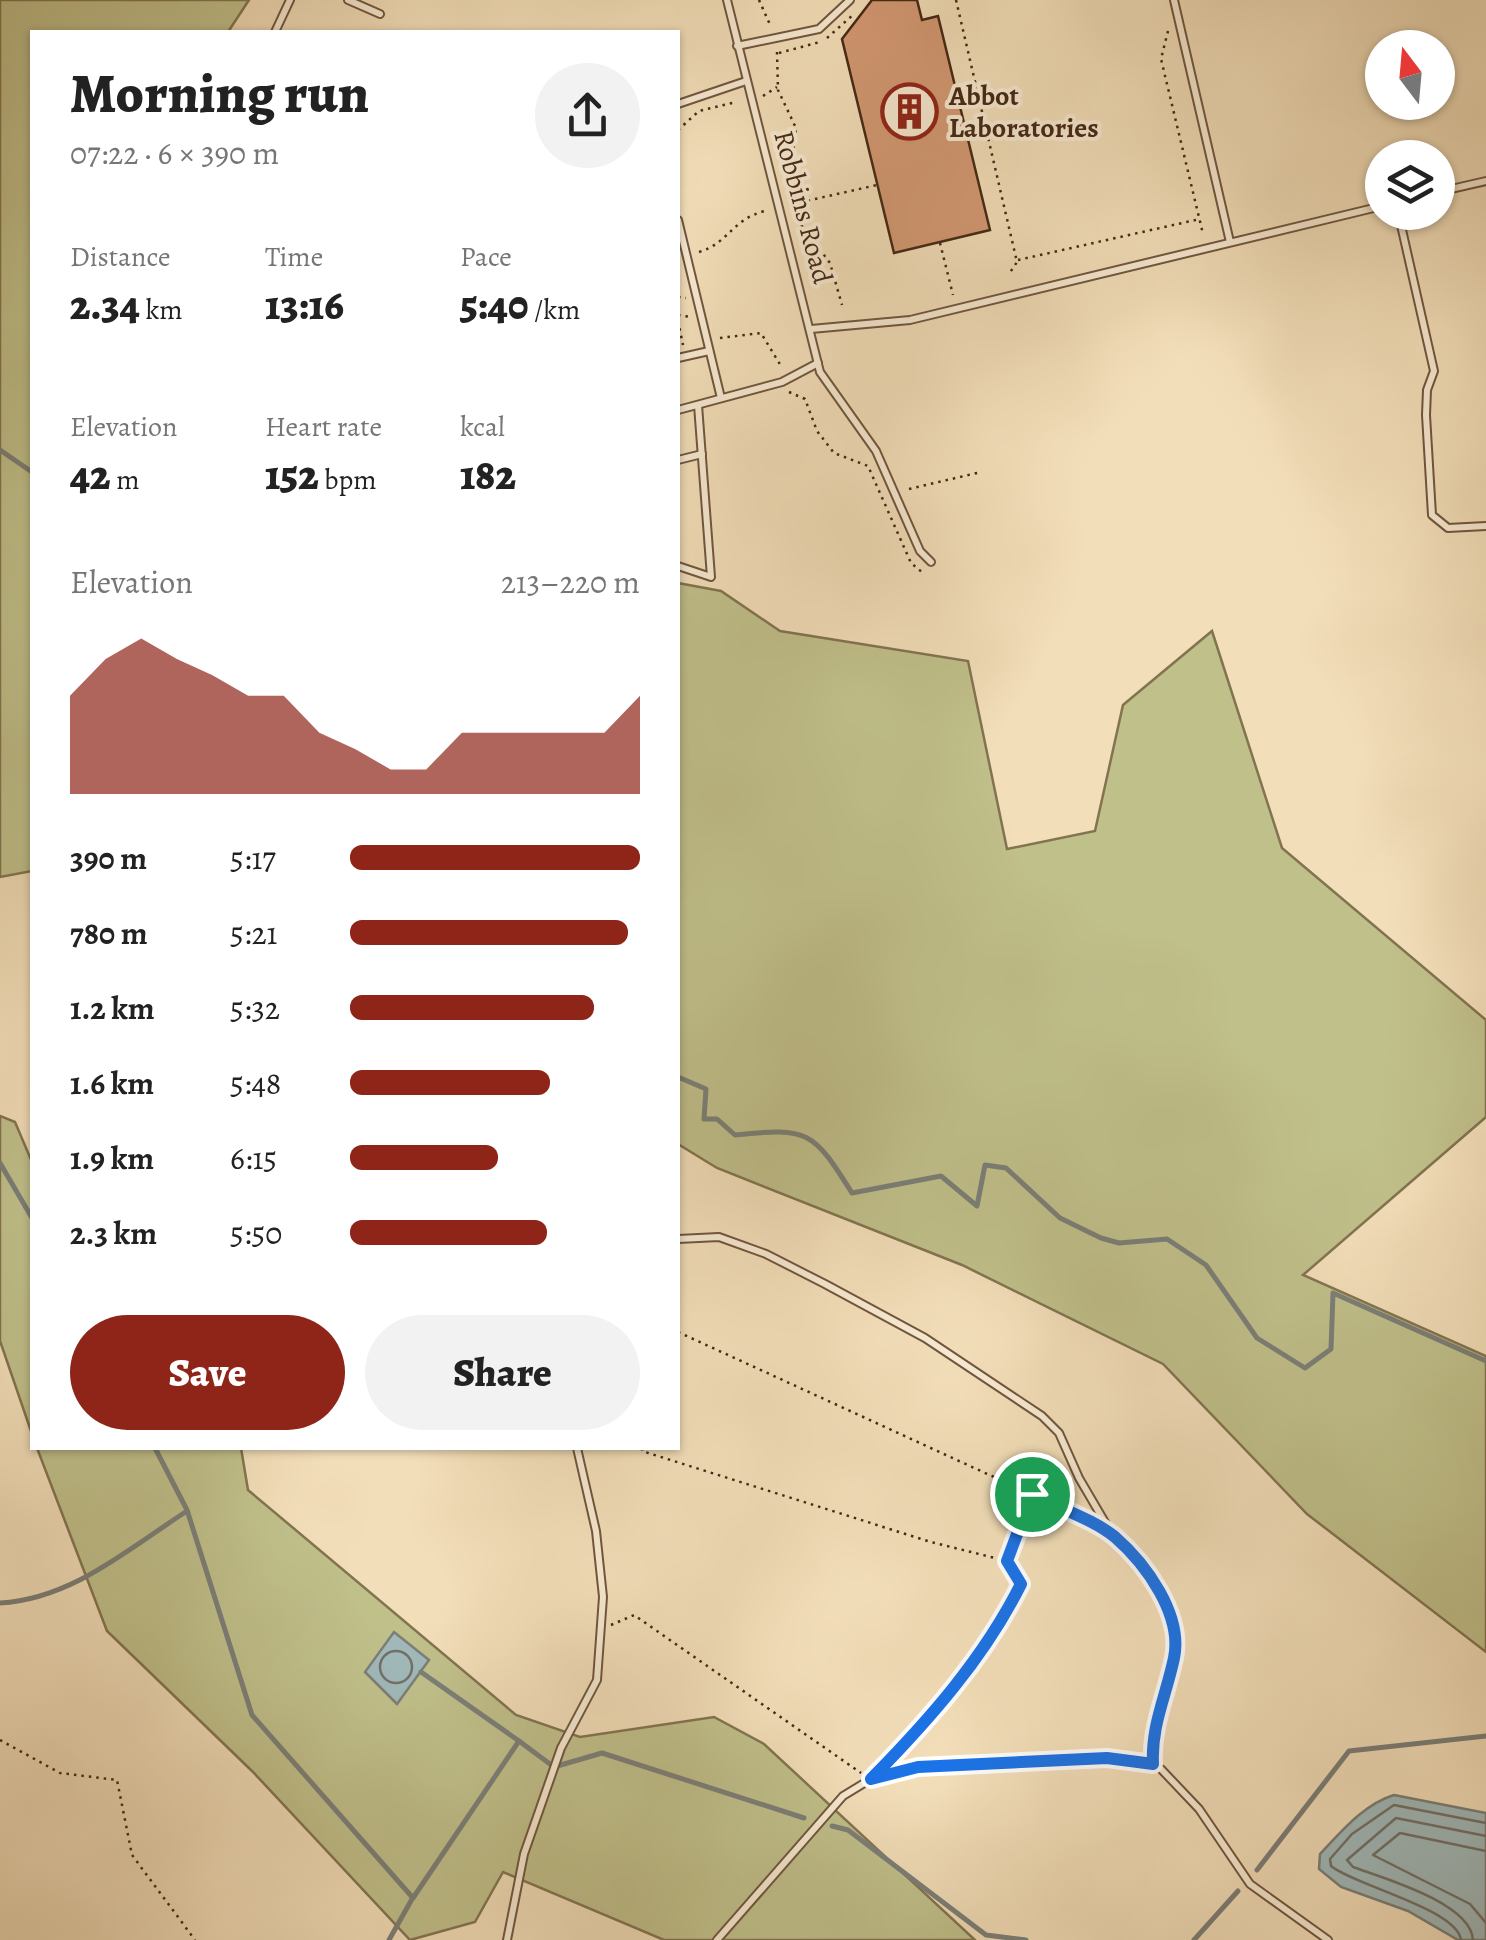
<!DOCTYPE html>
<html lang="en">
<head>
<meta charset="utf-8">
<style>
	:root { --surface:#fff; --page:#f2f2f2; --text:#222; --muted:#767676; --accent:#8f2418 }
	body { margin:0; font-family:Alegreya,serif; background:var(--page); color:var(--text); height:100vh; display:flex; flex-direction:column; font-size:38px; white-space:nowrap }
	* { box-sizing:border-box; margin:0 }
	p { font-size:32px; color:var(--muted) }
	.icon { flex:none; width:55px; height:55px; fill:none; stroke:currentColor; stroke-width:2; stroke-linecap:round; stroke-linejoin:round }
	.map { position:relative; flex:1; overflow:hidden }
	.drawer { position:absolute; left:30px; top:30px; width:650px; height:1420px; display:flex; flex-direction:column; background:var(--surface); border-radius:0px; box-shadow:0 2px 8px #0004 }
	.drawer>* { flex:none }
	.needle { width:65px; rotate:344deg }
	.controls { position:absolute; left:1365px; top:30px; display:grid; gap:20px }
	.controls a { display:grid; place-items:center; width:90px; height:90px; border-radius:50%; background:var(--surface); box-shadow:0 2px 8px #0004; font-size:50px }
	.pin { position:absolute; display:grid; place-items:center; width:85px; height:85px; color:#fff; margin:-42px; border:5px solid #fff; border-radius:50%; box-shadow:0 2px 10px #0007 }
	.round { display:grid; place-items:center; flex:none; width:105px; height:105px; border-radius:52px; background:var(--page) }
	.overview { display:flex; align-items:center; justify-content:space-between; height:170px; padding:0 40px }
	h1 { font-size:55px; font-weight:800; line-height:75px }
	.stats { display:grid; grid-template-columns:repeat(3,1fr); gap:15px; height:170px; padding:10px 40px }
	.stats div { display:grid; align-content:center }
	.stats b { font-size:42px; font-weight:800 }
	.stats small { font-size:28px; font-weight:400 }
	.stats p { font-size:28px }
	.chart { height:280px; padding:20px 40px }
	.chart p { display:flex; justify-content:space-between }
	.chart svg { width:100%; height:180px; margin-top:10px; fill:var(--accent); opacity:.7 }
	.primary-button { display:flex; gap:20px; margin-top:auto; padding:20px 40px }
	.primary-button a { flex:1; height:115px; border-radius:60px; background:var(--accent); color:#fff; font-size:40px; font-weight:800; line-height:115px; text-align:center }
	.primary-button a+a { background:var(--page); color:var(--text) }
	ul { padding:0 40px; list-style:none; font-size:32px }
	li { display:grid; grid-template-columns:160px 120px 1fr; align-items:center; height:75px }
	li i { height:25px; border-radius:12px; background:var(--accent) }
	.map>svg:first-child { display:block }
</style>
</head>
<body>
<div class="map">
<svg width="1486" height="1940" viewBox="0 0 1486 1940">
	<rect width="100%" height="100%" fill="#f2deb9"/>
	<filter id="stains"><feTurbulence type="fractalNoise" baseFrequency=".002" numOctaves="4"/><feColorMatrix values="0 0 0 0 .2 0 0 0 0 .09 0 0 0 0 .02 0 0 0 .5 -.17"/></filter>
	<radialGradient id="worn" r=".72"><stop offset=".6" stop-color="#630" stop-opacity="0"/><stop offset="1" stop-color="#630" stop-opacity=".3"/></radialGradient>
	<g fill="#c0c08b" stroke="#827450" stroke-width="2.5">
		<polygon points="0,0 249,0 228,32 32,32 32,871 0,877"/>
		<polygon points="678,583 721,591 780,631 968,661 1007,849 1095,831 1123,705 1212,631 1282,848 1486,1020 1486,1117 1303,1275 1486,1356 1486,1652 1307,1514 1163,1364 962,1265 717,1168 678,1144"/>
		<polygon points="0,1116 15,1122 32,1162 32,1434 0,1341"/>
		<polygon points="37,1448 241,1448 248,1490 516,1715 580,1737 714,1717 764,1744 975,1940 664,1940 503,1872 475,1922 410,1940 253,1772 107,1631"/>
	</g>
	<g fill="#a0b9ba" stroke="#7b7f78" stroke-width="2.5">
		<polygon points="394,1632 429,1660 397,1704 365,1672"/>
		<path d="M 1394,1795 L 1486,1813 L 1486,1940 L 1458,1940 L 1408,1911 L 1341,1887 L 1319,1869 L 1320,1854 C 1341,1832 1364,1804 1394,1795 Z"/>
	</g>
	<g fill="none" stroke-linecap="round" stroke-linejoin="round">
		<g stroke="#727068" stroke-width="2.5">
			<circle cx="396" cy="1667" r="16"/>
			<polyline points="1486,1851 1400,1833 1373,1855 1470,1904 1486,1923"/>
			<path d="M 1461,1940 C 1457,1909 1356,1886 1331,1866 L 1330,1859 L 1352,1834 L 1394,1805 L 1486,1823"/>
			<path d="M 1473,1940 C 1471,1903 1383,1878 1353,1867 L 1347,1860 L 1396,1818 L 1486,1836"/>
		</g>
		<g stroke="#7b7f78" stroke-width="5">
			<polyline points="0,450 32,472"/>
			<path d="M 678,1077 L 706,1089 L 704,1119 L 717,1119 L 735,1135 C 809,1127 813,1131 852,1193 L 941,1176 L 977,1206 L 985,1165 L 1006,1168 L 1060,1218 L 1101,1238 L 1119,1243 L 1167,1239 L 1206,1265 L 1257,1338 L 1305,1368 L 1331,1349 L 1333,1293 L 1486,1361"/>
			<polyline points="0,1163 32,1218"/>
			<polyline points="155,1448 187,1510 252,1715 413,1898 519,1741 554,1767 602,1753 804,1818"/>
			<path d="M 0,1603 C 72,1599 128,1549 187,1511"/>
			<polyline points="421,1672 519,1741"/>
			<polyline points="832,1826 848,1830 986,1935 1026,1940"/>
			<polyline points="1257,1870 1349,1751 1486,1736"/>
			<polyline points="389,1940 412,1899"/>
			<polyline points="1194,1940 1238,1891"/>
		</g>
	</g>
	<polygon fill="#d29872" stroke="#442815" stroke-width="2.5" points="872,0 917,0 922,20 938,16 990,230 894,253 842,39"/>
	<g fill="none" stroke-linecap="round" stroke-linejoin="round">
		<defs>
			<g id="lane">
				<polyline points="348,0 380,14"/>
				<polyline points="727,0 820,372 876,451 920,551 931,562"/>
				<polyline points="1174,0 1230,242"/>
				<polyline points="275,32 290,0"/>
				<polyline points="737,46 819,29 850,0"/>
				<polyline points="678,104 746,81"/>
				<polyline points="1438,192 1486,181"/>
				<polyline points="1398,212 1434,371 1427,390 1426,415 1432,515 1448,528 1486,526"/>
				<polyline points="678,220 721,398"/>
				<polyline points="811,329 910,320 1382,206"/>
				<polyline points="678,358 709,351"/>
				<polyline points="678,410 782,382 818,363"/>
				<polyline points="678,460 702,454"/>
				<polyline points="678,566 711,577 698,405"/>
				<polyline points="678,1239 719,1237 766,1254 825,1284 925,1338 1042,1416 1059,1433 1079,1478 1113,1536 1148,1575 1173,1620 1175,1654 1151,1734 1153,1764"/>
				<polyline points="507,1940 524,1854 561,1748 597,1680 603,1597 596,1531 577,1448"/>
				<polyline points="717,1940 843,1796 871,1779 918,1767 1107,1759 1140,1760 1161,1769 1199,1809 1250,1884 1328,1940"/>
			</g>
		</defs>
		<use href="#lane" stroke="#70563e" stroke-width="10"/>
		<g stroke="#442815" stroke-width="2.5" stroke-dasharray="2.5 5" stroke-linecap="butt">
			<polyline points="759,0 771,27"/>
			<polyline points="956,0 1017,262 1009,274"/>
			<polyline points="1168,31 1161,59 1203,234"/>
			<polyline points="827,38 854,14"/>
			<polyline points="777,52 778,90 796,128 789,182 795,217 830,263 842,305"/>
			<polyline points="779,53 820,42"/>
			<polyline points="763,96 777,87"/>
			<polyline points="678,130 699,111 736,102"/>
			<polyline points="793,204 877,185"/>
			<polyline points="940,243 953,295"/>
			<path d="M 699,252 C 729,243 732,219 765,211"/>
			<polyline points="1018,260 1200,219"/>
			<polyline points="678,297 686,298"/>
			<polyline points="678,315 691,317"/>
			<polyline points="678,321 683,345"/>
			<polyline points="720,338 761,333 781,366"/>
			<polyline points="789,392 805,399 817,431 834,453 868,466 911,563 923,573"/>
			<polyline points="909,489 981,472"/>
			<polyline points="678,1332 1031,1494"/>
			<polyline points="642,1448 642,1451 931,1542 1007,1561 1032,1495 1092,1525"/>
			<polyline points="611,1625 634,1615 861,1773"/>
			<polyline points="0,1740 60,1773 117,1780 132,1855 195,1940"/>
			<path d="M 889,1760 C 941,1708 989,1650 1021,1584 L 1007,1561"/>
		</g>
		<use href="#lane" stroke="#f7ead2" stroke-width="6"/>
	</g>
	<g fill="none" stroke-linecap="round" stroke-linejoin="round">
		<defs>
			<path id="route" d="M 1032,1494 C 1058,1508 1093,1519 1115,1537 C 1146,1564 1183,1615 1174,1658 C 1166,1696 1151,1726 1153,1764 L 1107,1758 L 918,1767 L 871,1779 C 929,1720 984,1658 1021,1584 L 1007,1561 Z"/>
		</defs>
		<use href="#route" stroke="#fff" stroke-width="20"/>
		<use href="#route" stroke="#1a73e8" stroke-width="12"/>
	</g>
	<defs>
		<symbol id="building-ring" viewBox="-11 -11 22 22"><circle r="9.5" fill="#f7ead2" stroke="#8f2418" stroke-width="1.5"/><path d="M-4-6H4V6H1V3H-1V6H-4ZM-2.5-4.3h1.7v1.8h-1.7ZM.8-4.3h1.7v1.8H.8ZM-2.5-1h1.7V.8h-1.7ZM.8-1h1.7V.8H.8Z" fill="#8f2418"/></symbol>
	</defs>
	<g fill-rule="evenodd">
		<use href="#building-ring" x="878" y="80" width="63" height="63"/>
	</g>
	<g text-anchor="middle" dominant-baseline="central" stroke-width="8" stroke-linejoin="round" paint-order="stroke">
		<g font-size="28" font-weight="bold" fill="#442815" stroke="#f7ead2" text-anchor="start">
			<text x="949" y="96">Abbot<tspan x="949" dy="32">Laboratories</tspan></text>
		</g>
		<g font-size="28" fill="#442815" stroke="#f7ead2">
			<text transform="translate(803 207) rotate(75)">Robbins Road</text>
		</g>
	</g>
	<rect width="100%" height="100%" filter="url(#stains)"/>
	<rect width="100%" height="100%" fill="url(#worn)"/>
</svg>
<div class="controls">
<a><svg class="needle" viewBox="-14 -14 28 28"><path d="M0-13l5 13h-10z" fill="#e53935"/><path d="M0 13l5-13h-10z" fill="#767676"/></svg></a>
<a><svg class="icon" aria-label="layers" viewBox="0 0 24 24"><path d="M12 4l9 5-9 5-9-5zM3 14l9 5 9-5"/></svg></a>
</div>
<div class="pin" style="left:1032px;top:1494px;background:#1e9e55"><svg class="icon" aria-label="arrive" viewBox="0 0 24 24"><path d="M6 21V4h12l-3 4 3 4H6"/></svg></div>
<section class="drawer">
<div class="overview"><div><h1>Morning run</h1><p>07:22 · 6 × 390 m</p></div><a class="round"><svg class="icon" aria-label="share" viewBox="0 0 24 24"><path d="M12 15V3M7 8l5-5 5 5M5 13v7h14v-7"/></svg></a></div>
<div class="stats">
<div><p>Distance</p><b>2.34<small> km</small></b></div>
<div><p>Time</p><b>13:16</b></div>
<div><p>Pace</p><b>5:40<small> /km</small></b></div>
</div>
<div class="stats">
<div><p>Elevation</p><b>42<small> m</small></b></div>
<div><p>Heart rate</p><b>152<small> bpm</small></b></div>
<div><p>kcal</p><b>182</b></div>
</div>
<div class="chart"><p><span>Elevation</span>213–220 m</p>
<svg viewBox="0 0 160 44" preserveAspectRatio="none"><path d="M0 44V20L10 11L20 6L30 11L40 15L50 20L60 20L70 29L80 33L90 38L100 38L110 29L120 29L130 29L140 29L150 29L160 20V44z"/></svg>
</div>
<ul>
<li><b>390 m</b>5:17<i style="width:100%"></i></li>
<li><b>780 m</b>5:21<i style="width:96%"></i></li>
<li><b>1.2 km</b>5:32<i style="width:84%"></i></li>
<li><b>1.6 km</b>5:48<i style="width:69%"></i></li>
<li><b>1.9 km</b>6:15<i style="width:51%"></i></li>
<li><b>2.3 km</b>5:50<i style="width:68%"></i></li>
</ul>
<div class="primary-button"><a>Save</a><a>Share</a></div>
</section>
</div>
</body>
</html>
